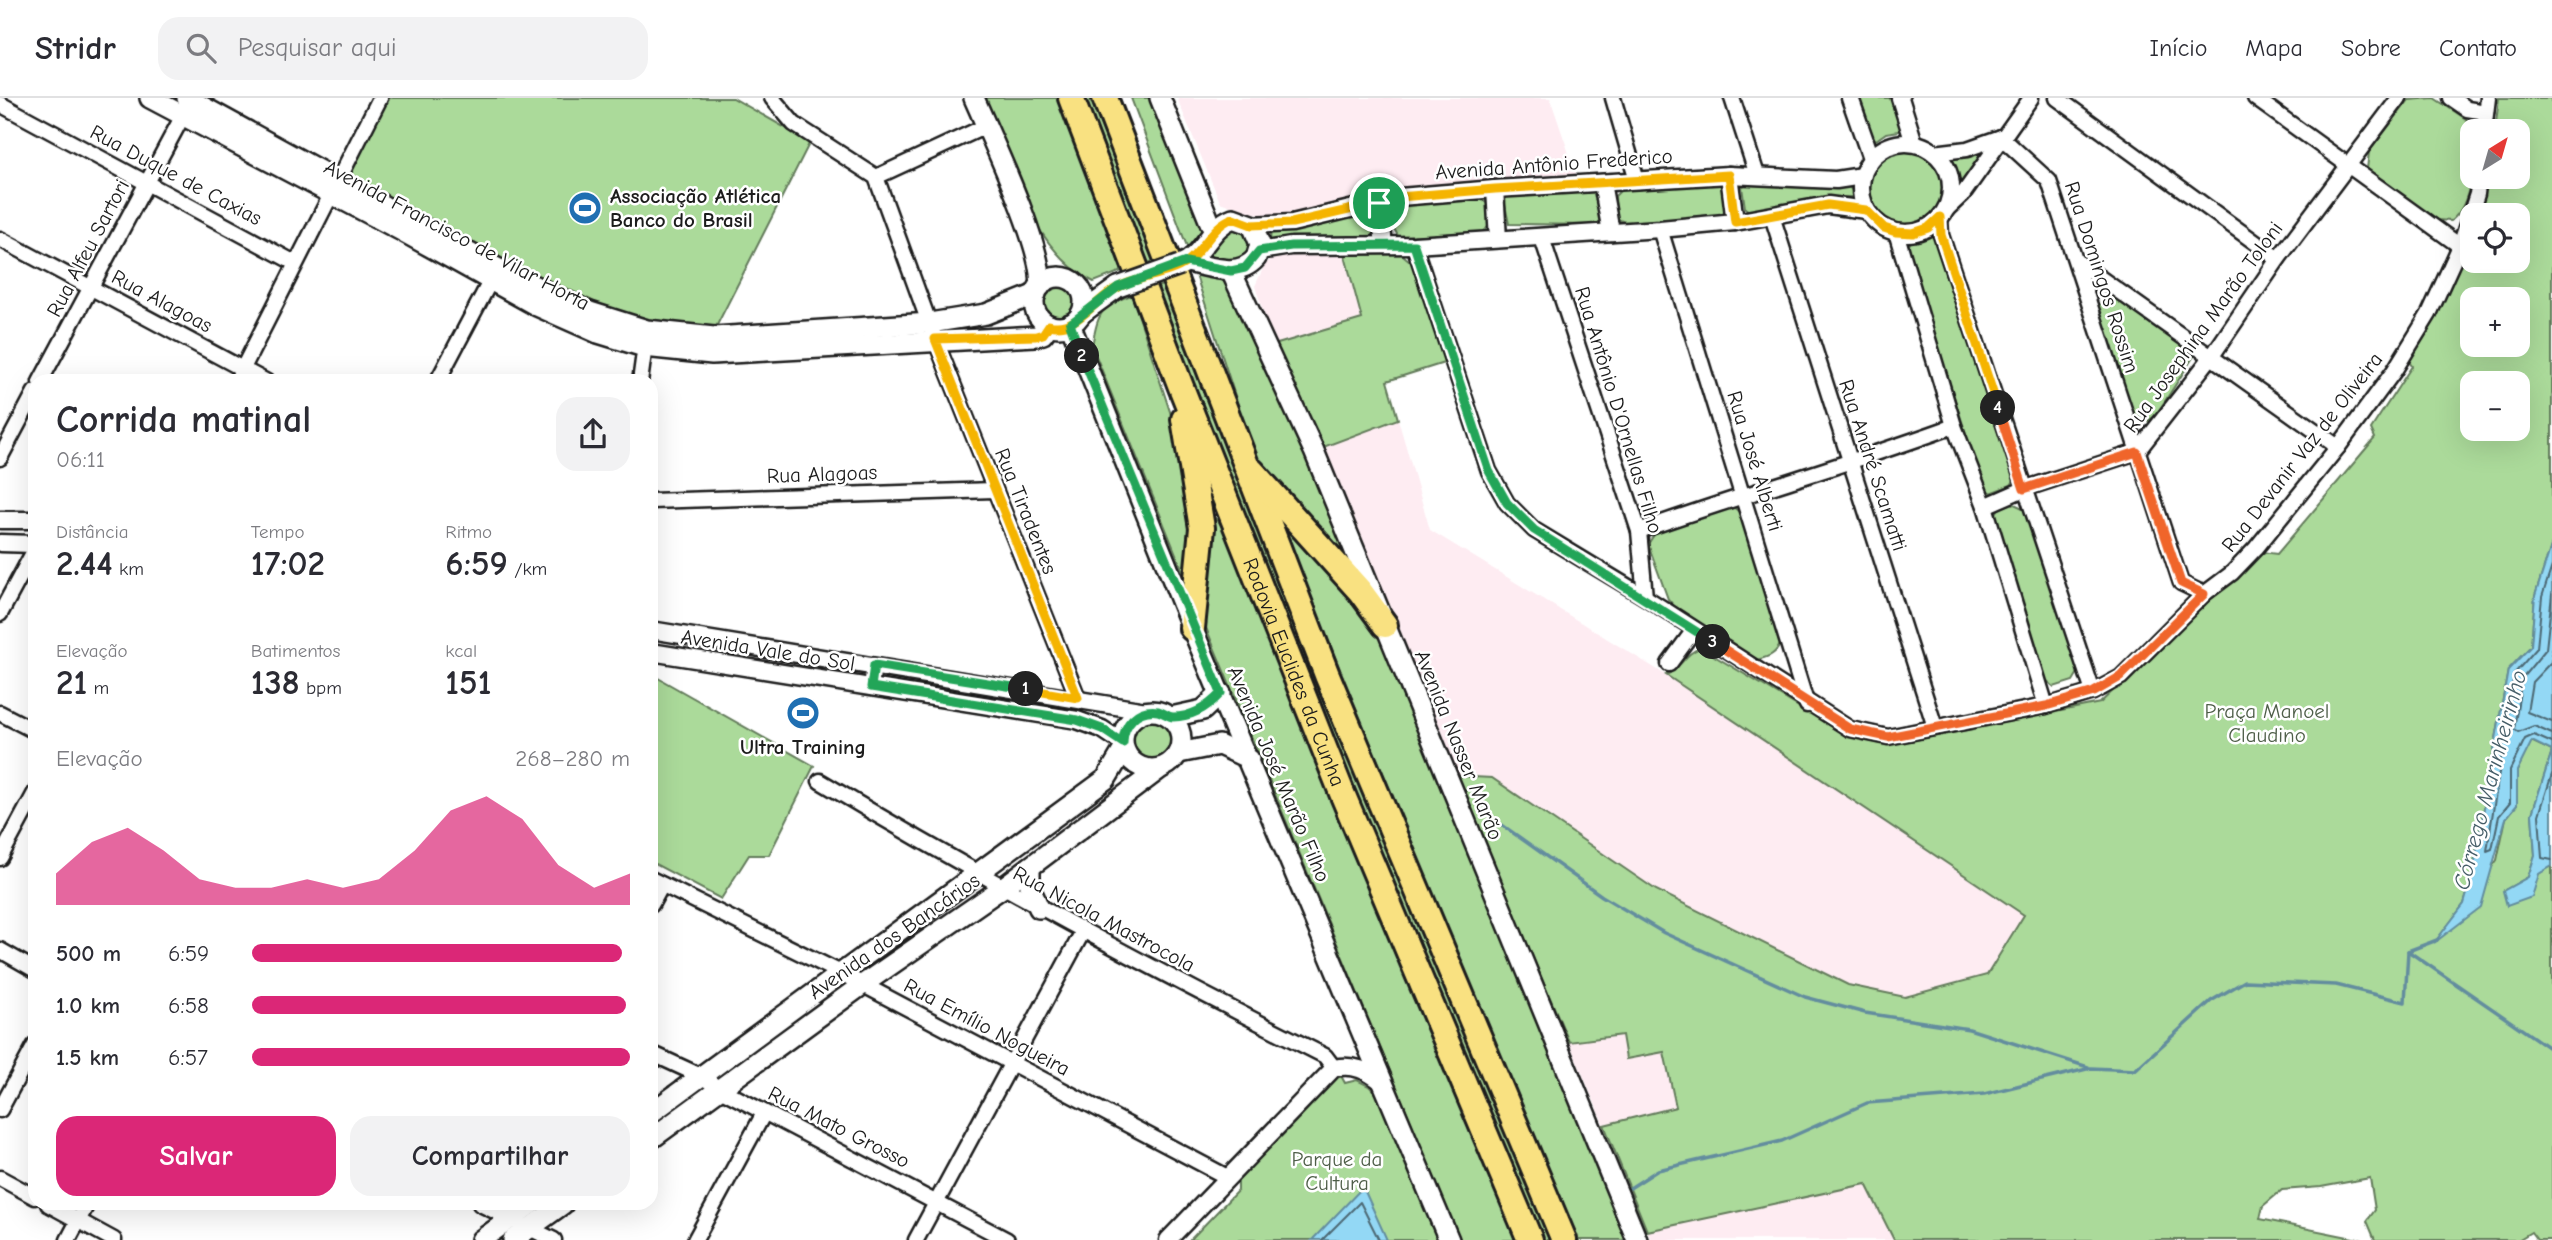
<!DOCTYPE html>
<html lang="pt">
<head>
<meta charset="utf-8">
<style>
	:root { --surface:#fff; --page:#f2f2f3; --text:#2b2b33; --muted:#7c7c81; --line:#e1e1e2; --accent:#db2777 }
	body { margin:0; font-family:"Comic Neue",sans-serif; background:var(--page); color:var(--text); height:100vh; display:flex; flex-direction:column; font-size:26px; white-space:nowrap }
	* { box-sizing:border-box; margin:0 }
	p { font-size:23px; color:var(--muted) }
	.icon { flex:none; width:38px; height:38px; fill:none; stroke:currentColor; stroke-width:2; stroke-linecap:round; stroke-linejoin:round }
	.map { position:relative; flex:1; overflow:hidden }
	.side { position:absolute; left:28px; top:276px; width:630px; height:836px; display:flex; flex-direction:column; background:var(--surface); border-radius:21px; box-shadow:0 7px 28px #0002 }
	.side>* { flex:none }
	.needle { width:46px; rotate:37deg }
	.controls { position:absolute; left:2460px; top:21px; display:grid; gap:14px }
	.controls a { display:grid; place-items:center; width:70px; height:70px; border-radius:14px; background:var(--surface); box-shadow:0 7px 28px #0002; font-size:35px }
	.pin { position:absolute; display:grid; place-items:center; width:60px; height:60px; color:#fff; margin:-30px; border:4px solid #fff; border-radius:50%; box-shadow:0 2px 7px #0007 }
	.km { position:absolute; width:35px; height:35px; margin:-18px; border-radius:50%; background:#222; color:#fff; font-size:19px; line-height:35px; text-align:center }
	.round { display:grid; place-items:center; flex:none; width:74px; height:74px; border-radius:21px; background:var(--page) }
	.head { display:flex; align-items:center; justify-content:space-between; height:119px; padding:0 28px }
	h1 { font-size:38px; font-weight:700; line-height:52px }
	.metrics { display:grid; grid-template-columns:repeat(3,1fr); gap:10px; height:119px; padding:7px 28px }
	.metrics div { display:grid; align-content:center }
	.metrics b { font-size:35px; font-weight:700 }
	.metrics small { font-size:19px; font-weight:400 }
	.metrics p { font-size:19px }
	.chart { height:196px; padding:14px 28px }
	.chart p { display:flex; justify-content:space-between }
	.chart svg { width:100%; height:126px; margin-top:7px; fill:var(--accent); opacity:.7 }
	.primary-button { display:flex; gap:14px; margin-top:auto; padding:14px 28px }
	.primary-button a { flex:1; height:80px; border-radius:21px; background:var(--accent); color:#fff; font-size:28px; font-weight:700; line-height:80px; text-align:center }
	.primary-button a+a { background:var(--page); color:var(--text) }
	ul { padding:0 28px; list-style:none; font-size:23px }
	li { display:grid; grid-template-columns:112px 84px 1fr; align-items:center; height:52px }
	li i { height:18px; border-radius:9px; background:var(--accent) }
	header { display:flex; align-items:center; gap:42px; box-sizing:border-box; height:98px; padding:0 35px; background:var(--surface); border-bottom:2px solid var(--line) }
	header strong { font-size:33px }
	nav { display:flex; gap:38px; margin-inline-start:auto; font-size:24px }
	.search { width:490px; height:63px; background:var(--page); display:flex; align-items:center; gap:18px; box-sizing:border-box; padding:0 24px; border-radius:21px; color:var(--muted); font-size:26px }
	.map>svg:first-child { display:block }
</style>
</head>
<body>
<header>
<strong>Stridr</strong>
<div class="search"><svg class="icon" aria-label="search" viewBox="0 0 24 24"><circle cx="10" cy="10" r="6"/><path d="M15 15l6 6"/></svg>Pesquisar aqui</div>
<nav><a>Início</a><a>Mapa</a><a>Sobre</a><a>Contato</a></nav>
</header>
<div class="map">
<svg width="2552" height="1142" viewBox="0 0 2552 1142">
	<rect width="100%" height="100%" fill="#fff"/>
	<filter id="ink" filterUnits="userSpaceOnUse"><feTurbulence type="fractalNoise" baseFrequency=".0143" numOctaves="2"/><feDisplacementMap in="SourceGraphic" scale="14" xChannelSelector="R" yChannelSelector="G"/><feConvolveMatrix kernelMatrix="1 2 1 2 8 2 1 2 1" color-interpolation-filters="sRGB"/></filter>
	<g filter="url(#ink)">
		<g fill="#feecf2">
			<polygon points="1177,0 1550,0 1576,76 1396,92 1376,99 1281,119 1247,114 1220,104"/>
			<polygon points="1344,154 1362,221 1274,247 1255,188 1265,166 1277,157"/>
			<polygon points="1398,321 1430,432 1658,572 2024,817 1987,877 1905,899 1848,887 1656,792 1492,680 1455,678 1318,351"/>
			<polygon points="1622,937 1664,953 1676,1009 1604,1027 1569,944"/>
			<polygon points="1866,1086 1894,1142 1651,1142 1647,1133"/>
		</g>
		<g fill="#abda9a" stroke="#647b5b" stroke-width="2" fill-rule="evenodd">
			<polygon points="388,0 733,0 810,44 714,233 648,226 591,209 343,83"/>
			<path d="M 981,0 L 1060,0 L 1122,173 L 1094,184 C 1033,155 1005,59 981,0 Z"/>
			<polygon points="1078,0 1100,0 1159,161 1143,167"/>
			<polygon points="1131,0 1155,0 1205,137 1188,151"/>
			<polygon points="1858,0 1895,0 1902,28 1899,33 1886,35 1876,42 1870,36"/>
			<path d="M 2434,0 L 2466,21 L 2476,32 L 2473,33 C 2473,62 2474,104 2451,123 L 2437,122 L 2367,71 L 2369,54 L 2409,2 Z"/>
			<path d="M 2499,0 L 2552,0 L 2552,445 L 2535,498 L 2531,548 L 2508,572 L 2472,779 L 2464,806 L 2436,843 L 2437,843 L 2497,762 L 2506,720 L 2517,707 L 2517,673 L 2531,643 L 2552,653 L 2532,716 L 2535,757 L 2528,779 L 2503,793 L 2552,768 L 2552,1142 L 2537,1142 L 2531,1134 L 2518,1142 L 2375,1142 L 2367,1123 L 2375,1112 L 2370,1080 L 2321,1089 L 2282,1092 L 2263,1108 L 2260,1121 L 2363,1142 L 1894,1142 L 1866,1086 L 1647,1133 L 1604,1027 L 1676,1009 L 1664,954 L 1626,961 L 1622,937 L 1569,944 L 1455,678 L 1492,680 L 1656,792 L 1848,887 L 1905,899 L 1987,877 L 2024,817 L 1666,577 C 1681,571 1685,554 1701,550 L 1847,638 L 1886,647 L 1937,638 L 2100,605 L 2261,454 L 2277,456 L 2375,340 L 2371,331 L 2412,268 L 2407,261 L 2434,219 L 2473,132 L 2473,163 L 2518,163 L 2518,117 L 2478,117 L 2488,79 L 2518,79 L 2518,33 L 2495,33 ZM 2473,201 L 2518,201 L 2518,247 L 2473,247 ZM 2473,285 L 2518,285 L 2518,331 L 2473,331 Z"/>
			<circle cx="1905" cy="89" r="39"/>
			<polygon points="1982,52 1986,53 1964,85 1960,84 1951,62 1953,57"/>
			<polygon points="1718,83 1725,89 1728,109 1720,118 1628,126 1616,120 1615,98 1626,87"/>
			<polygon points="1749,84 1848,87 1852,93 1852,99 1831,99 1753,116 1745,110 1742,89"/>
			<polygon points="1594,91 1600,96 1601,122 1597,127 1509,126 1504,102 1511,95"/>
			<polygon points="1476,98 1488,106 1489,127 1483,135 1398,138 1390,123 1393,109 1405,103"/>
			<polygon points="1367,113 1375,119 1377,134 1370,141 1276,145 1270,142 1271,133"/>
			<polygon points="1233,128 1253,137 1249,163 1194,161"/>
			<polygon points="1932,137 1938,141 2015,381 2011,387 1990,395 1983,388 1906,151 1911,144"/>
			<polygon points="1397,152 1417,169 1447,264 1387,283 1398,321 1318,351 1274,247 1362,221 1344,154"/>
			<polygon points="1195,174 1215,174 1234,195 1274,280 1348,458 1343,461 1257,366"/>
			<circle cx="1060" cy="204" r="22"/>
			<polygon points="1168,185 1558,1142 1538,1142 1374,756 1151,191"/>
			<polygon points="2107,196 2114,196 2191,251 2194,258 2156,317 2148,323 2132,315 2097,210"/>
			<path d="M 1132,197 L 1190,375 L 1191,493 L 1092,248 C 1098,216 1100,207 1132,197 Z"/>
			<polygon points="2012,405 2025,411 2079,573 2073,583 2054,589 2045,581 1994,419 1999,410"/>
			<path d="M 1732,408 L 1743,417 L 1782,543 C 1776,556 1770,559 1756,562 L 1675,509 L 1668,501 L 1648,446 L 1656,434 Z"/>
			<polygon points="1275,414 1366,506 1632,1142 1576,1142"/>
			<polygon points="1210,418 1217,421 1224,432 1522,1142 1460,1142 1199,513"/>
			<polygon points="651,576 814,668 769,757 749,757 721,801 651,764"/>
			<circle cx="1152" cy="642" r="25"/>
			<polygon points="1340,976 1345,985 1357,982 1369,988 1381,1001 1442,1142 1190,1142 1238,1092 1238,1077"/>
		</g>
		<g fill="#93d8f5" stroke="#638d9e" stroke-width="2">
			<polygon points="2552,445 2552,768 2539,776 2532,799 2507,808 2503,793 2528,779 2535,757 2532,716 2552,653 2532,643 2517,673 2517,707 2506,720 2481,809 2434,845 2464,806 2472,779 2508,572 2531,548 2535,498"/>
			<polygon points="1363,1089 1387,1142 1312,1142"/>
		</g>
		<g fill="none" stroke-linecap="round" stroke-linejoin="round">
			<g stroke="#4c6773" stroke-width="2">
				<polyline points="2552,468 2542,499 2537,550 2514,576 2487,753 2492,751 2499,718 2510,705 2510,672 2525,641 2534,637 2552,645"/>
				<polyline points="2552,496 2546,551 2522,580 2514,631 2518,634 2534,628 2552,636"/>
				<polyline points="2552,563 2532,584 2527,614 2552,624"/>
				<polyline points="2552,676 2539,717 2542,760 2552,762"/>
				<polyline points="1322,1142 1360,1104 1379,1142"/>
			</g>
			<g stroke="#638d9e" stroke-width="3.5">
				<polyline points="1502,727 1602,798 1664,835 1805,899 1865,915 1969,931 2088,969"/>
				<polyline points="2408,853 2552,952"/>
				<polyline points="1630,1090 1658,1072 1782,1043 1867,1005 1984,996 2091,970 2135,972 2211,903 2245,883 2336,887 2405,904 2408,853 2437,842"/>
			</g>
			<defs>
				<g id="minor">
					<polyline points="772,0 794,26 876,79 935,241 1078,600"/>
					<polyline points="1613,0 1637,82"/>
					<polyline points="1732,0 1757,77"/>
					<polyline points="2057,0 2278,161"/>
					<polyline points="2255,0 2460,148"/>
					<polyline points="2451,0 2467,11 2486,14"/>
					<polyline points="0,6 295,165"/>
					<polyline points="2484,33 2488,0"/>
					<polyline points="2001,39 2049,83 2181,485 2204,496"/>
					<polyline points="1934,55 1967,51 2001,39"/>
					<polyline points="876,79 986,28"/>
					<polyline points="1944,114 1963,96 2031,0"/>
					<polyline points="1772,118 1935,629"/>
					<polyline points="1940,119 1941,137 2093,594"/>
					<polyline points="1660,131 1807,607"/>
					<polyline points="1896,134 1954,328 1985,408 2046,608"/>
					<polyline points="1542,140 1639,433 1645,499"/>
					<polyline points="0,141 267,284"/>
					<polyline points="1414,147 1489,373 1507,405 1534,432 1645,499 1850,631 1888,639 2046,608 2093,594 2121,579 2204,496 2232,475 2256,450 2338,349 2394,273 2429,216 2460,148 2477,96 2479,79"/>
					<polyline points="2079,165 2338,349"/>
					<polyline points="40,284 187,10"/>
					<polyline points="236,284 380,0"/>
					<polyline points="437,284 494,176"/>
					<polyline points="640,284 646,240"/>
					<polyline points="0,360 35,294"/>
					<polyline points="651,403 994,392"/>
					<polyline points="1985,408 2024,391 2137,354 2212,258 2278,161 2399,0"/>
					<path d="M 1639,433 C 1743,396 1850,366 1954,328"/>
					<polyline points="0,516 35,451"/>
					<polyline points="1669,566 1694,532"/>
					<polyline points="0,615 35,633"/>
					<path d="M 820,683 C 985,782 1153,872 1325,958 L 1334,970"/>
					<polyline points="0,760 35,695"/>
					<polyline points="651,781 841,875 1227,1079"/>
					<polyline points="651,807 662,787"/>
					<polyline points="0,852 35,872"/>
					<polyline points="651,955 701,978 720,991 1007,1142"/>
					<polyline points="0,1012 35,947"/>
					<polyline points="0,1080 35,1099"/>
					<polyline points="48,1106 114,1142"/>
					<polyline points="480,1106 554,1142"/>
					<polyline points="68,1142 87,1106"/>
					<polyline points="695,1142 764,1015"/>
					<polyline points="916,1142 1082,835"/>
				</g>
				<g id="tertiary">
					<polyline points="1850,0 1871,60"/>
					<polyline points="1900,0 1914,45"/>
					<circle cx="1906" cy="90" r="45"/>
					<polyline points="1729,77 1735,124"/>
					<polyline points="1602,85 1611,134"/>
					<polyline points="1495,91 1498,141"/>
					<polyline points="1379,105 1384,146"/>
					<polyline points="1252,127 1292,125 1400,99 1495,91 1729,77 1836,82 1862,78"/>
					<polyline points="1259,153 1291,148 1414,147 1660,131 1735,124 1828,107 1866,112"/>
					<polyline points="0,422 35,422"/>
					<polyline points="0,445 35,446"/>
					<polyline points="651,532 1146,613"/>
					<polyline points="651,554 1077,622 1102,631 1123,645"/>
					<path d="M 1168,1142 L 1334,970 C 1354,966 1367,972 1383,985"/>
				</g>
				<g id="secondary">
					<polyline points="150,0 400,132 537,208 598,235 644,249 712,256 1036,238 1043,236 1049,227"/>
					<polyline points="187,0 497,170 590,214 647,232 714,239 930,225 986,216 1036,196"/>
					<path d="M 974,0 C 990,37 1046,155 1040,189"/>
					<polyline points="1160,0 1213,132"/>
					<path d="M 1180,167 C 1204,158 1209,129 1233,120 L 1252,127 L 1260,146 L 1256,160 C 1238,181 1209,168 1186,164"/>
					<polyline points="1231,173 1314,353 1637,1142"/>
					<circle cx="1059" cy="204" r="25"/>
					<polyline points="1082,215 1118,189"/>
					<polyline points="1070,226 1192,530 1449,1142"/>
					<circle cx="1152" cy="642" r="29"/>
					<polyline points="1171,619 1203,612 1221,595"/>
					<polyline points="1179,655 1219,647 1249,661"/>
					<polyline points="1030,769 1030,790 1039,810"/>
					<polyline points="651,1015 1106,681 1124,651"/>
					<polyline points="651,1041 862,887 1002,790 1161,670"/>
					<polyline points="481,1142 531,1106"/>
					<polyline points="513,1142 563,1106"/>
				</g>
				<g id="motorway">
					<path id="s1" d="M 1071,0 L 1181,289 L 1342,695 L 1530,1142"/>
					<polyline points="1105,0 1327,577 1564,1142"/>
					<polyline points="1184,321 1202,430 1192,530"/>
					<polyline points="1252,373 1360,493 1385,527"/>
				</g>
			</defs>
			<use href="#minor" stroke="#1c1c1c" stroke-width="19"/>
			<use href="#tertiary" stroke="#1c1c1c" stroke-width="21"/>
			<use href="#secondary" stroke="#1c1c1c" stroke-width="24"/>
			<use href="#motorway" stroke="#1c1c1c" stroke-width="30"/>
			<use href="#minor" stroke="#fff" stroke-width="14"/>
			<use href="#tertiary" stroke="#fff" stroke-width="16"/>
			<use href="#secondary" stroke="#fff" stroke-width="19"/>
			<use href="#motorway" stroke="#f9e181" stroke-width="24"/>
			<defs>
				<polyline id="secondary-bridge" points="1118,189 1180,167"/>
			</defs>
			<use href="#secondary-bridge" stroke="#1c1c1c" stroke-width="24" stroke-linecap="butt"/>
			<use href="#secondary-bridge" stroke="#fff" stroke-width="19"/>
		</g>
	</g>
	<g fill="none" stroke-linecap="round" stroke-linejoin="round" filter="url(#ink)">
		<defs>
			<path id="split-1" d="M 1026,591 L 1078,600 L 935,241 L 1036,238 L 1043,236 L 1049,227 C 1074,234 1092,206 1112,193 C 1134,178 1165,179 1187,164 C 1205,151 1211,128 1233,120 L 1252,127 L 1292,125 L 1379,105"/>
			<path id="split-2" d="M 1026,591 L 874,567 L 871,589 L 1077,622 L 1102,631 L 1123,645 C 1123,626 1137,610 1158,613 C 1163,614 1168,619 1173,619 C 1193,619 1208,609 1221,595 L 1082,258"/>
			<polyline id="split-3" points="1082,258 1070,226 1118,189 1186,164 1231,173 1245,170 1259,153 1291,148 1414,147 1489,373 1507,405 1534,432 1713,544"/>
			<polyline id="split-4" points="1713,544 1850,631 1888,639 2046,608 2094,594 2120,579 2204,496 2181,485 2137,354 2024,391 1998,310"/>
			<polyline id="split-5" points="1379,105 1399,99 1495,91 1729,77 1735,124 1828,107 1866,112 1884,130 1896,134 1913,135 1928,130 1940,119 1941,137 1998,310"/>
		</defs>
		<use href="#split-1" stroke="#fff" stroke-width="14"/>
		<use href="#split-2" stroke="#fff" stroke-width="14"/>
		<use href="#split-3" stroke="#fff" stroke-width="14"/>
		<use href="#split-4" stroke="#fff" stroke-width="14"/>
		<use href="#split-5" stroke="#fff" stroke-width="14"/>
		<use href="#split-1" stroke="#f5b400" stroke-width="9"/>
		<use href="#split-2" stroke="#22a559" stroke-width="9"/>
		<use href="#split-3" stroke="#22a559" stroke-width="9"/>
		<use href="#split-4" stroke="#f0652b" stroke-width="9"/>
		<use href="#split-5" stroke="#f5b400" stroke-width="9"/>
	</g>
	<defs>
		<symbol id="stadium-disc" viewBox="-11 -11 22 22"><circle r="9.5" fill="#1f6fb2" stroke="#fff"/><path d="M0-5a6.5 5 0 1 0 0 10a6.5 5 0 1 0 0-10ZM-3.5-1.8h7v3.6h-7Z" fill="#fff"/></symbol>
	</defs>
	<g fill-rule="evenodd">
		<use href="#stadium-disc" x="566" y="91" width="38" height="38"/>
		<use href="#stadium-disc" x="784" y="596" width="38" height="38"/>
	</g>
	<g text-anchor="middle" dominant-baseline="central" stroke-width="5" stroke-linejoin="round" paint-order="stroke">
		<g font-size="21" fill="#1c1c1c" stroke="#fff">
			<text transform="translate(1554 66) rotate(-4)">Avenida Antônio Frederico</text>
			<text transform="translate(176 77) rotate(28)">Rua Duque de Caxias</text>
			<text transform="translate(457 137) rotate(28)">Avenida Francisco de Vilar Horta</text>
			<text transform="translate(88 150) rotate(-62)">Rua Alfeu Sartori</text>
			<text transform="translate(2102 179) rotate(72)">Rua Domingos Rossim</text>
			<text transform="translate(162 203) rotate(28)">Rua Alagoas</text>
			<text transform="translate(2203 229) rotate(-54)">Rua Josephina Marão Toloni</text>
			<text transform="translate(1619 312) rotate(73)">Rua Antônio D'Ornellas Filho</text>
			<text transform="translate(2302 354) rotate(-52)">Rua Devanir Vaz de Oliveira</text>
			<text transform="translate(1755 363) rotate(73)">Rua José Alberti</text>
			<text transform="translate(1873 367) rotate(72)">Rua André Scamatti</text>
			<text transform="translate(822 376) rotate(-2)">Rua Alagoas</text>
			<text transform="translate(1026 413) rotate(68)">Rua Tiradentes</text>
			<text transform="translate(768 552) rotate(9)">Avenida Vale do Sol</text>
			<text stroke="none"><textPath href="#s1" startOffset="616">Rodovia Euclides da Cunha</textPath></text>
			<text transform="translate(1459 647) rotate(68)">Avenida Nasser Marão</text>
			<text transform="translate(1279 676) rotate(67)">Avenida José Marão Filho</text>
			<text transform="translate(1104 821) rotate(28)">Rua Nicola Mastrocola</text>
			<text transform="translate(894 838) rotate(-35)">Avenida dos Bancários</text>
			<text transform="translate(987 929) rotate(28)">Rua Emílio Nogueira</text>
			<text transform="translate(839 1029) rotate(27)">Rua Mato Grosso</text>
		</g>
		<g font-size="21" font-weight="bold" fill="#1c1c1c" stroke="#fff" text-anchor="start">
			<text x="610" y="98">Associação Atlética<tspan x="610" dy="24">Banco do Brasil</tspan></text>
			<text x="803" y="649" text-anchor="middle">Ultra Training</text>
		</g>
		<g font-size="21" fill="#4e5e48" stroke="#fff">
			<text x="2267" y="613">Praça Manoel<tspan x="2267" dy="24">Claudino</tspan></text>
			<text x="1337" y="1061">Parque da<tspan x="1337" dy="24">Cultura</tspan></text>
		</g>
		<g font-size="23" font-style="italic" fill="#465e68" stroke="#fff">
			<text transform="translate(2490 682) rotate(-75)">Córrego Marinheirinho</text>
		</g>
	</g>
</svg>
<div class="controls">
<a><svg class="needle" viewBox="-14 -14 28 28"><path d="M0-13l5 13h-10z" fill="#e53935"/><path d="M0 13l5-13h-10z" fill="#7c7c81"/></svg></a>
<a><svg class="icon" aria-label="locate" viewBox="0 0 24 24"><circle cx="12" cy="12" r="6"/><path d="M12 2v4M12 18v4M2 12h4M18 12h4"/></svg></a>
<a>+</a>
<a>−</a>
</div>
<div class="pin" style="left:1379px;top:105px;background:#1e9e55"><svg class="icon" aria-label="arrive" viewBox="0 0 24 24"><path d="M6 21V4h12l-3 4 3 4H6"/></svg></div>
<b class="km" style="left:1026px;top:591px">1</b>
<b class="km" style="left:1082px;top:258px">2</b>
<b class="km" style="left:1713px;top:544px">3</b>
<b class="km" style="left:1998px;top:310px">4</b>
<section class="side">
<div class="head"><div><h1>Corrida matinal</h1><p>06:11</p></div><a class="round"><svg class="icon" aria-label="share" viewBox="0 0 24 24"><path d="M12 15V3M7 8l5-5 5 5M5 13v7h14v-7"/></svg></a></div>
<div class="metrics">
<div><p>Distância</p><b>2.44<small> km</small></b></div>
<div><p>Tempo</p><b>17:02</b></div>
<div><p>Ritmo</p><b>6:59<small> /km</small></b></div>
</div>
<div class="metrics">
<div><p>Elevação</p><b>21<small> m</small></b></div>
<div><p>Batimentos</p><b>138<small> bpm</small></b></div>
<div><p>kcal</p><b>151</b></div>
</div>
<div class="chart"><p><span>Elevação</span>268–280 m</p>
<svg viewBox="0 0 160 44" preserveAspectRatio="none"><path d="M0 44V33L10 22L20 17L30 25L40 35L50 38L60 38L70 35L80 38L90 35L100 25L110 11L120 6L130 14L140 30L150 38L160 33V44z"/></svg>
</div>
<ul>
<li><b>500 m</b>6:59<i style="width:98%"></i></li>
<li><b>1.0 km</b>6:58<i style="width:99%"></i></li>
<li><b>1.5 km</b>6:57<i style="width:100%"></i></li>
</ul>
<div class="primary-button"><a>Salvar</a><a>Compartilhar</a></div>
</section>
</div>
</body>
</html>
